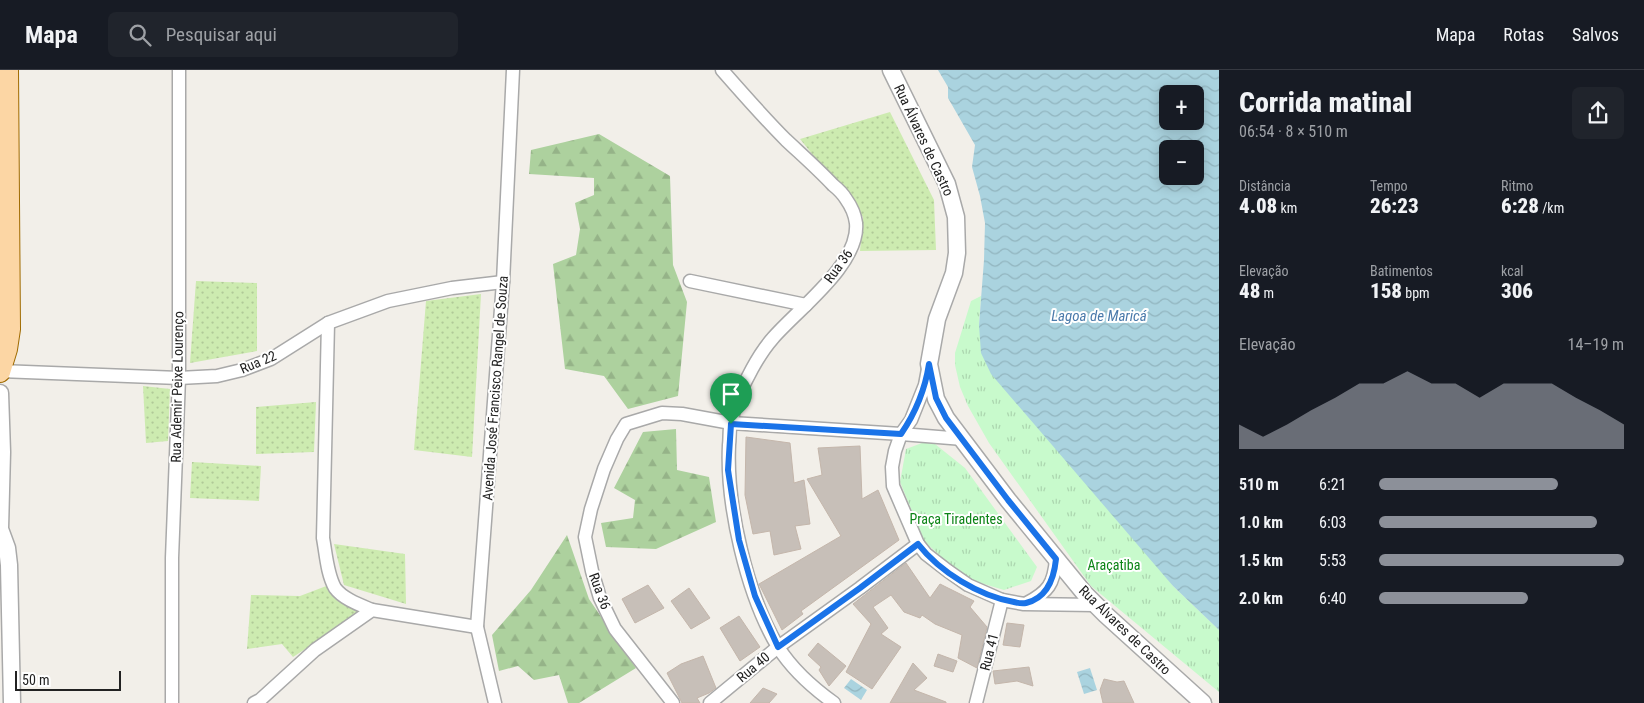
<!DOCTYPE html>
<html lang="pt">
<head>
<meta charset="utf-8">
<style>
	:root { --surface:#171b24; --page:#20242c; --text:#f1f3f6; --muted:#9ea1a6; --line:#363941; --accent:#8c9099 }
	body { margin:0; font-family:"Roboto Condensed",sans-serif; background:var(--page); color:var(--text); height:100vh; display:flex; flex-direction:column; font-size:19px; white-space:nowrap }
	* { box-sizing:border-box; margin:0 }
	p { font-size:16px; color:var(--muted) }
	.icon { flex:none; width:28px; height:28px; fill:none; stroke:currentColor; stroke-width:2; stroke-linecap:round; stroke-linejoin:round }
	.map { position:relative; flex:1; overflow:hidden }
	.sheet { display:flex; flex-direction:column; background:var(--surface); width:425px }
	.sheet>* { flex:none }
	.tools { position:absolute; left:1159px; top:15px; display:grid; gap:10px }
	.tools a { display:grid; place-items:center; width:45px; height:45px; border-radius:8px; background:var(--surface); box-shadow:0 2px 12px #0003; font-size:25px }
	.scale { position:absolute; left:15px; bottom:12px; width:106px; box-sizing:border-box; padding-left:5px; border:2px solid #222; border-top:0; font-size:14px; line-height:18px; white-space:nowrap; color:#222; -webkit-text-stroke:4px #fff; paint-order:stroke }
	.pin { position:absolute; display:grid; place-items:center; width:42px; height:42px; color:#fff; margin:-51px -21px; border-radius:50% 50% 50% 0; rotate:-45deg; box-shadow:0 0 5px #0007 }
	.pin .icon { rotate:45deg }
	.round { display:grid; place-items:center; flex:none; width:52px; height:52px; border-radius:8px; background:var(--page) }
	.head { display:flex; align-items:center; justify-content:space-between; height:85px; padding:0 20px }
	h1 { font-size:28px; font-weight:800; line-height:38px }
	.figures { display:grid; grid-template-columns:repeat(3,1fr); gap:8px; height:85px; padding:5px 20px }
	.figures div { display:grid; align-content:center }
	.figures b { font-size:21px; font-weight:800 }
	.figures small { font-size:14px; font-weight:400 }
	.figures p { font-size:14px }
	.chart { height:140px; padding:10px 20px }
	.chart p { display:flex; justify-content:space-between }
	.chart svg { width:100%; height:90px; margin-top:5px; fill:var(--accent); opacity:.7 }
	ul { padding:0 20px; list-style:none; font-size:16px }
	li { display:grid; grid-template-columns:80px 60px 1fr; align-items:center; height:38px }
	li i { height:12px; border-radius:6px; background:var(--accent) }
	header { display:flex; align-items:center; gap:30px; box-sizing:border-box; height:70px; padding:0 25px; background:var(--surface); border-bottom:1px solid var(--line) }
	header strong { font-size:24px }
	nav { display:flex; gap:28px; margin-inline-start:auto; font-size:18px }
	.search { width:350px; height:45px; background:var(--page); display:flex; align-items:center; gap:12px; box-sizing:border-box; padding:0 18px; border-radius:8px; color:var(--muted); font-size:19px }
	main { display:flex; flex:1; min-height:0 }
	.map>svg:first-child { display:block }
</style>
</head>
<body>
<header>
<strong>Mapa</strong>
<div class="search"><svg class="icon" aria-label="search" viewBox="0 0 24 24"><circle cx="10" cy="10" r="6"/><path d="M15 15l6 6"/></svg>Pesquisar aqui</div>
<nav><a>Mapa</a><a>Rotas</a><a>Salvos</a></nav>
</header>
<main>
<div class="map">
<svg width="1219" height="633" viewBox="0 0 1219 633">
	<defs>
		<pattern id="grass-dots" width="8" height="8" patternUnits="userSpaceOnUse" patternTransform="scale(1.25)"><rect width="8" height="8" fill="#cdebb0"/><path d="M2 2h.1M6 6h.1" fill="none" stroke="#b0c997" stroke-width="1.8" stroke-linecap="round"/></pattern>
		<pattern id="forest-firs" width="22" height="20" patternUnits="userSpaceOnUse" patternTransform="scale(1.25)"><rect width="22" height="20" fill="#add19e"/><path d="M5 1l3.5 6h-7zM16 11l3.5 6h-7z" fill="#95b388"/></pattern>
		<pattern id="park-tufts" width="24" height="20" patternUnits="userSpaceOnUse" patternTransform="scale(1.25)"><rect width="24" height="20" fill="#c8facc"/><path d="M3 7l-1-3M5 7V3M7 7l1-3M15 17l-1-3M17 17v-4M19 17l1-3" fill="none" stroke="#acd6af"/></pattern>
		<pattern id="water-waves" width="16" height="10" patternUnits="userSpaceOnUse" patternTransform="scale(1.25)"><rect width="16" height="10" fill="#aad3df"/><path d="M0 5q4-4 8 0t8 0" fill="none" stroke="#92b5bf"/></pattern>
	</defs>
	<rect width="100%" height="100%" fill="#f2efe9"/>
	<g fill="url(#grass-dots)">
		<polygon points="890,42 934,130 936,180 860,181 863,147 800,69"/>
		<polygon points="196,211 257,213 257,281 190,293"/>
		<polygon points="481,224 472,387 414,380 426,231"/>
		<polygon points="143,316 170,319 168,371 146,373"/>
		<polygon points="316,332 314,382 256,384 256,337"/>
		<polygon points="192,392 261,396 259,431 190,428"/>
		<polygon points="334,474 405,484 406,534 344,515"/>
		<polygon points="329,515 361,543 293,587 282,574 247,579 251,525 300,526"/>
	</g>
	<g fill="url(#forest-firs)">
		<polygon points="599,64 670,106 673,195 687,232 678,326 628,339 604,306 565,299 553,194 576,185 580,159 575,133 594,125 594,108 529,104 531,80"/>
		<polygon points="676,359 677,400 709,407 716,452 656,479 606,477 601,453 633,448 635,430 614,418 643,362"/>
		<polygon points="567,465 589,529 636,598 579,633 568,633 559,605 534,610 518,596 499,601 492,565 531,520"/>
	</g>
	<g fill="url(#park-tufts)">
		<polygon points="981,226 979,255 1173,516 1219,560 1219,622 1091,516 989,373 968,336 960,317 955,295 955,283 971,231"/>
		<polygon points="930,370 965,398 1037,497 1031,511 1004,520 964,508 924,471 900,412 906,379"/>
	</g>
	<g fill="url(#water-waves)" fill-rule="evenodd">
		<path d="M 938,0 L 1219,0 L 1219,560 L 1173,516 L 991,304 L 981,283 L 979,255 L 984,190 L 985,153 L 980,126 L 972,97 L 975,75 L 948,28 L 948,17 ZM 1168,24 L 1195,24 L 1195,51 L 1168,51 ZM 1168,79 L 1195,79 L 1195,106 L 1168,106 Z"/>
		<polygon points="1090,598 1097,620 1084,624 1077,602"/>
		<polygon points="851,609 867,620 861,630 844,618"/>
	</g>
	<g fill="#c7bfb8" stroke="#c4b6ab">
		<polygon points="746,367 790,373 794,413 804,410 810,454 795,456 801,479 774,485 770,461 753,464 745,425"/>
		<polygon points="860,376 862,429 878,420 899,470 801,541 803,544 782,560 759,514 841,466 807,409 822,405 818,378"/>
		<polygon points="906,493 930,528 940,514 974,531 970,537 987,557 977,598 958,588 962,565 935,554 922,545 920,548 904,542 891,525 873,537 888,558 881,564 901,577 872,619 846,602 871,554 853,534"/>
		<polygon points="648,515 664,538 635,553 622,529"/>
		<polygon points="689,518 710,548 691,559 671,531"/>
		<polygon points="739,546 760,577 740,591 720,558"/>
		<polygon points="1007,553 1024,555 1020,577 1003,575"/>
		<polygon points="818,573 846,596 829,616 819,600 821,597 808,585"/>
		<polygon points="938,584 957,591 953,602 934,596"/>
		<polygon points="703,586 716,618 709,623 697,628 700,633 682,633 667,603 681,594"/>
		<polygon points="913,593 927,608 914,620 946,632 946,633 890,633"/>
		<polygon points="1029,597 1033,616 1017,611 995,614 993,601"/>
		<polygon points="1104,609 1117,612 1124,611 1134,633 1103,633 1100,620"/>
		<polygon points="763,618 777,624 769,633 750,633"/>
	</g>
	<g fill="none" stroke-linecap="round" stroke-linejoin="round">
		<defs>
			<g id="minor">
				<path d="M 722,0 C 743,24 764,48 786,70 C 802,85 818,99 833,115 C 838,119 843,124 846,129 C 851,136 855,145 856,153 C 860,194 798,239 773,268 C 765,277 758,288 752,299 C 743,315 735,334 731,352 C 729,359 730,368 729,375 C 726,435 747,525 778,577 C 792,599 813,618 834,633"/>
				<polyline points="690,211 806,235"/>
				<path d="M 328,253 L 323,468 C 326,484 327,504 335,518 C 343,529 360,535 372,540"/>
				<polyline points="928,299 925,315 911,350 901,364 895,381 892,397 893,416 918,474 926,484 948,501 968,515 1002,530 1024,534 1095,535"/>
				<polyline points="0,301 179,308 217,306 242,300 271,289 328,253 388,231 452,218 503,212"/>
				<path d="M 1027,533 C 1048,522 1054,514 1056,489"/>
				<polyline points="172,633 172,488 179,308 179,0"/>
				<polyline points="254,633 260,630 315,580 372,540 477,557"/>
				<polyline points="495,633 477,557 503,212 513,0"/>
				<polyline points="673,633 615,559 600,528 592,501 585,467 591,439 604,399 617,369 626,354 662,343 682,344 731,353 901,364 963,369"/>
				<polyline points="710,633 778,577 860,518 918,474"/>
				<polyline points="976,633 1002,530"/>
			</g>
			<g id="tertiary">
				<polyline points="891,0 947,114 956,147 957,183 954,203 937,249 929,294 936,329 946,348 1008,430 1085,524 1106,545 1203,633"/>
				<polyline points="0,323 2,382 0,459 7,478 9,495 12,633"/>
			</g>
			<polyline id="primary" points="0,302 7,279 10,259 8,0"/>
		</defs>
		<use href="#minor" stroke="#a9a9a9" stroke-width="15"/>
		<use href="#tertiary" stroke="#a9a9a9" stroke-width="19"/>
		<use href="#primary" stroke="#a06b00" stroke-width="22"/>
		<use href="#minor" stroke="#fff" stroke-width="12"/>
		<use href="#tertiary" stroke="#fff" stroke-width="16"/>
		<use href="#primary" stroke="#fcd6a4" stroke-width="20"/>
	</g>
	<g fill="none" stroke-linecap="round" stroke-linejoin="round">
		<defs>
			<path id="route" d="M 929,294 L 936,328 L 946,348 L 1008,430 L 1056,489 C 1054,509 1047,528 1026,533 C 1022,534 1018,533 1014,532 C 979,526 940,502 918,474 L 860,518 L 778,577 L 755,526 L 739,470 L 728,400 L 731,354 L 901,364 C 916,342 925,320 929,294 Z"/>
		</defs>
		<use href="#route" stroke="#fff" stroke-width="10"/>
		<use href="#route" stroke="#1a73e8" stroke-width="6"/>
	</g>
	<g text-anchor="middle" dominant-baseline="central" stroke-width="4" stroke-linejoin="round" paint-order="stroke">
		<g font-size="14" fill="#222" stroke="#fff">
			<text transform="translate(924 70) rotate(65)">Rua Álvares de Castro</text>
			<text transform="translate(838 196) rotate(-54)">Rua 36</text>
			<text transform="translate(258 292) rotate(-23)">Rua 22</text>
			<text transform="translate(177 317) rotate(-89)">Rua Ademir Peixe Lourenço</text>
			<text transform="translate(495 318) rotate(-86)">Avenida José Francisco Rangel de Souza</text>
			<text transform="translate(600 521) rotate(70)">Rua 36</text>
			<text transform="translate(1125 560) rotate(44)">Rua Álvares de Castro</text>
			<text transform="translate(989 582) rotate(-76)">Rua 41</text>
			<text transform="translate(753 597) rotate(-40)">Rua 40</text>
		</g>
		<g font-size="14" fill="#0c8416" stroke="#fff">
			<text x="956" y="449">Praça Tiradentes</text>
			<text x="1114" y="495">Araçatiba</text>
		</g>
		<g font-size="15" font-style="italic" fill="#4a7aab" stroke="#fff">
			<text x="1099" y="246">Lagoa de Maricá</text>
		</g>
	</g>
</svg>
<div class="tools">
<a>+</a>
<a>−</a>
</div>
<div class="scale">50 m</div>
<div class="pin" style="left:731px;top:354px;background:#1e9e55"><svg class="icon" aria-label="arrive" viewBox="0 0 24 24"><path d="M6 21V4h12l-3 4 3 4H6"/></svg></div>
</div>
<section class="sheet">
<div class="head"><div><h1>Corrida matinal</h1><p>06:54 · 8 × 510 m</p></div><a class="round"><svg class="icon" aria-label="share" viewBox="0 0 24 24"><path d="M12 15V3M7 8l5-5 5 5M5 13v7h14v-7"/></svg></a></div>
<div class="figures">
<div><p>Distância</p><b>4.08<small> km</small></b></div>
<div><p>Tempo</p><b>26:23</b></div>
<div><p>Ritmo</p><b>6:28<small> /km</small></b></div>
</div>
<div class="figures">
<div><p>Elevação</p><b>48<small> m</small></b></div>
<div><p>Batimentos</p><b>158<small> bpm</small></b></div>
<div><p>kcal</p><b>306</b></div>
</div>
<div class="chart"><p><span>Elevação</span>14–19 m</p>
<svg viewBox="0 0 160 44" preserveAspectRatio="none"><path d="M0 44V32L10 38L20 32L30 25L40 19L50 12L60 12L70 6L80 12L90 12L100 19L110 12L120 12L130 12L140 19L150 25L160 32V44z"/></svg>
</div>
<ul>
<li><b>510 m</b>6:21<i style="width:73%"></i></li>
<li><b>1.0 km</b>6:03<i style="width:89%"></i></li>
<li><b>1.5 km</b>5:53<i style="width:100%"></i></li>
<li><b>2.0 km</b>6:40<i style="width:61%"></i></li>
</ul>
</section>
</main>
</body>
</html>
